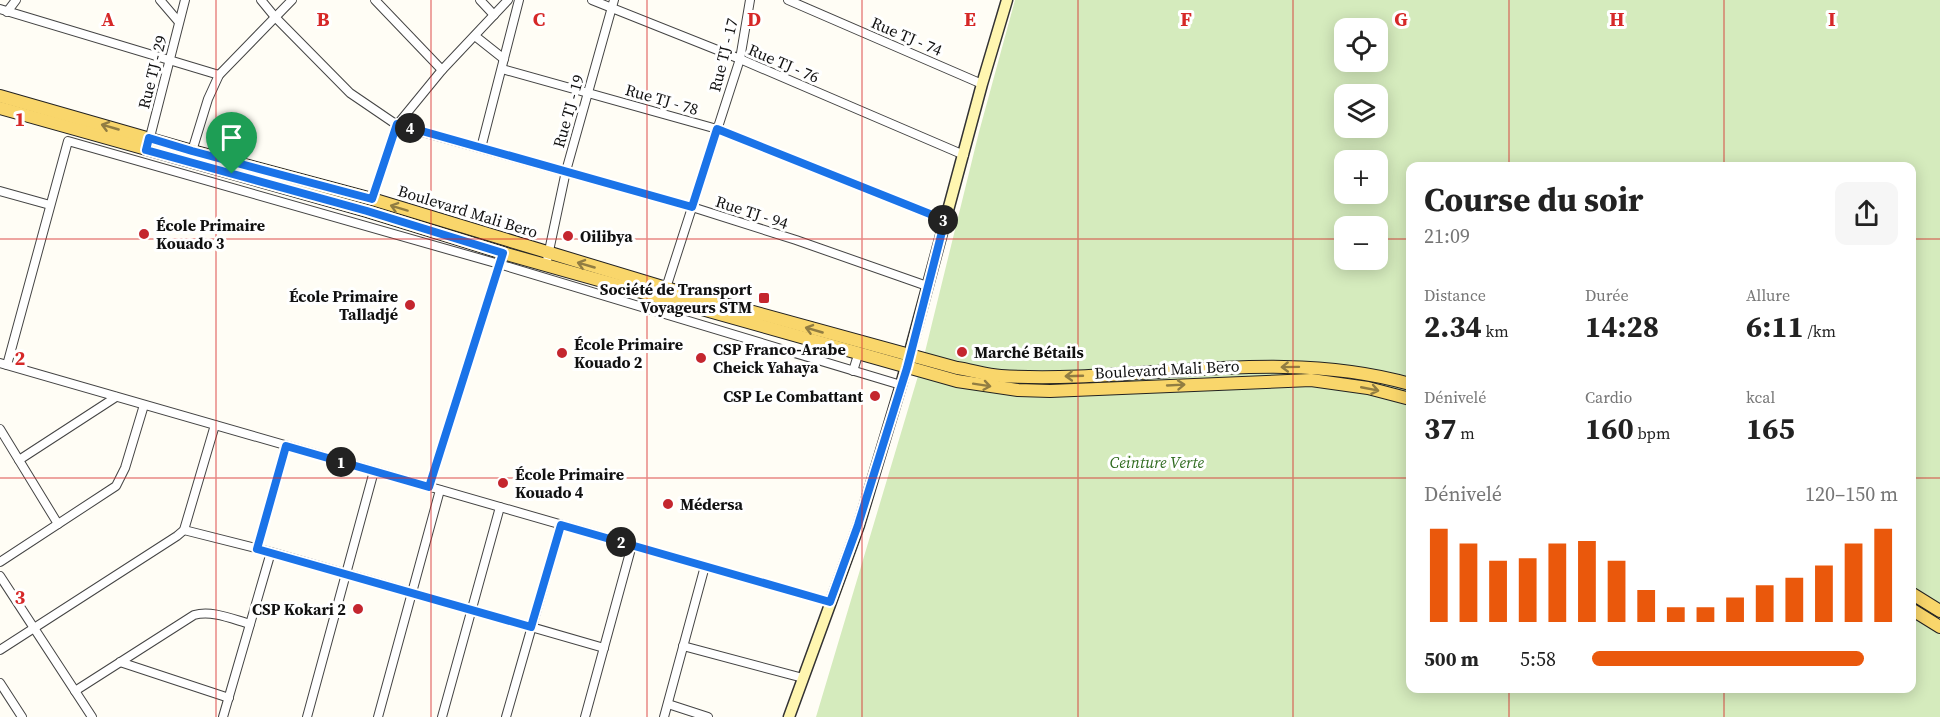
<!DOCTYPE html>
<html lang="fr">
<head>
<meta charset="utf-8">
<style>
	:root { --surface:#fff; --page:#f6f6f6; --text:#222; --muted:#767676; --accent:#ea580c }
	body { margin:0; font-family:"Source Serif 4",serif; background:var(--page); color:var(--text); height:100vh; display:flex; flex-direction:column; font-size:22px; white-space:nowrap }
	* { box-sizing:border-box; margin:0 }
	p { font-size:20px; color:var(--muted) }
	.icon { flex:none; width:33px; height:33px; fill:none; stroke:currentColor; stroke-width:2; stroke-linecap:round; stroke-linejoin:round }
	.map { position:relative; flex:1; overflow:hidden }
	.panel { position:absolute; left:1406px; top:162px; width:510px; height:531px; display:flex; flex-direction:column; background:var(--surface); border-radius:12px; box-shadow:0 3px 15px #0003 }
	.panel>* { flex:none }
	.fabs { position:absolute; left:1334px; top:18px; display:grid; gap:12px }
	.fabs a { display:grid; place-items:center; width:54px; height:54px; border-radius:12px; background:var(--surface); box-shadow:0 3px 15px #0003; font-size:30px }
	.pin { position:absolute; display:grid; place-items:center; width:51px; height:51px; color:#fff; margin:-62px -26px; border-radius:50% 50% 50% 0; rotate:-45deg; box-shadow:0 0 6px #0007 }
	.pin .icon { rotate:45deg }
	.km { position:absolute; width:30px; height:30px; margin:-15px; border-radius:50%; background:#222; color:#fff; font-size:16px; line-height:30px; text-align:center }
	.round { display:grid; place-items:center; flex:none; width:63px; height:63px; border-radius:12px; background:var(--page) }
	.overview { display:flex; align-items:center; justify-content:space-between; height:102px; padding:0 18px }
	h1 { font-size:33px; font-weight:700; line-height:45px }
	.metrics { display:grid; grid-template-columns:repeat(3,1fr); gap:9px; height:102px; padding:6px 18px }
	.metrics div { display:grid; align-content:center }
	.metrics b { font-size:30px; font-weight:700 }
	.metrics small { font-size:16px; font-weight:400 }
	.metrics p { font-size:16px }
	.chart { height:168px; padding:12px 18px }
	.chart p { display:flex; justify-content:space-between }
	.chart svg { width:100%; height:108px; margin-top:6px; stroke:var(--accent); stroke-width:6 }
	ul { padding:0 18px; list-style:none; font-size:20px }
	li { display:grid; grid-template-columns:96px 72px 1fr; align-items:center; height:45px }
	li i { height:15px; border-radius:8px; background:var(--accent) }
	.map>svg:first-child { display:block }
</style>
</head>
<body>
<div class="map">
<svg width="1940" height="717" viewBox="0 0 1940 717">
	<rect width="100%" height="100%" fill="#fffdf5"/>
	<path fill="#d5ebbd" fill-rule="evenodd" d="M 1015,0 L 1940,0 L 1940,717 L 816,717 L 924,356 L 979,132 ZM 1344,28 L 1377,28 L 1377,62 L 1344,62 ZM 1344,94 L 1377,94 L 1377,128 L 1344,128 ZM 1344,160 L 1377,160 L 1377,194 L 1344,194 ZM 1410,166 L 1911,166 L 1911,688 L 1410,688 ZM 1344,226 L 1377,226 L 1377,260 L 1344,260 Z"/>
	<g fill="none" stroke-linecap="round" stroke-linejoin="round">
		<defs>
			<g id="street">
				<polyline points="160,0 178,21"/>
				<polyline points="261,0 275,17 350,93 397,125 692,207 796,240 927,286"/>
				<polyline points="375,0 442,70"/>
				<polyline points="480,0 494,15"/>
				<polyline points="592,0 740,59 964,155"/>
				<polyline points="788,0 982,84"/>
				<polyline points="0,9 219,75"/>
				<polyline points="7,12 16,0"/>
				<polyline points="475,36 504,59"/>
				<polyline points="502,69 717,129 945,220"/>
				<polyline points="149,141 185,0"/>
				<polyline points="481,148 519,0"/>
				<polyline points="192,151 208,99 219,75 292,0"/>
				<polyline points="0,191 50,205"/>
				<polyline points="372,199 397,125 442,70 508,0"/>
				<polyline points="546,265 566,171 614,0"/>
				<polyline points="666,288 740,59 750,0"/>
				<polyline points="0,363 830,602"/>
				<polyline points="7,365 68,141 499,264 901,385"/>
				<polyline points="853,371 858,355"/>
				<polyline points="0,429 58,524"/>
				<polyline points="19,460 116,397"/>
				<polyline points="429,487 501,259"/>
				<polyline points="184,530 271,552 604,648"/>
				<polyline points="257,549 286,446"/>
				<polyline points="0,562 116,486 125,468 144,405"/>
				<polyline points="0,576 92,717"/>
				<polyline points="683,646 803,678"/>
				<polyline points="0,650 177,536 184,530 215,425"/>
				<polyline points="120,662 229,698"/>
				<polyline points="0,683 22,717"/>
				<path d="M 75,691 L 194,615 C 212,610 232,619 250,624"/>
				<polyline points="668,704 708,717"/>
				<polyline points="223,717 271,552"/>
				<polyline points="307,717 374,471"/>
				<polyline points="378,717 440,490"/>
				<polyline points="442,717 500,507"/>
				<polyline points="506,717 561,525"/>
				<polyline points="585,717 632,545"/>
				<polyline points="664,717 705,566"/>
			</g>
			<polyline id="secondary" points="789,717 859,525 901,385 982,84 1007,0"/>
			<g id="primary">
				<path d="M 0,96 L 192,151 L 372,199 L 666,288 L 957,368 C 971,370 987,375 1001,376 C 1137,384 1277,346 1410,384"/>
				<polyline points="0,108 367,211 503,253 957,381 1018,390 1050,391 1311,380 1368,388 1410,399"/>
				<polyline points="1911,593 1940,611"/>
				<polyline points="1911,609 1940,627"/>
			</g>
		</defs>
		<use href="#street" stroke="#444" stroke-width="10"/>
		<use href="#secondary" stroke="#333" stroke-width="13"/>
		<use href="#primary" stroke="#222" stroke-width="14"/>
		<use href="#street" stroke="#fff" stroke-width="8"/>
		<use href="#secondary" stroke="#fff6b0" stroke-width="10"/>
		<use href="#primary" stroke="#f9d66b" stroke-width="12"/>
	</g>
	<defs><path id="oneway-shaft" d="M-6 0H5M1.5-3L5.5 0L1.5 3" fill="none" stroke-width="1.6" stroke-linecap="round" stroke-linejoin="round" transform="scale(1.5)"/></defs>
	<g stroke="#917d42">
		<use href="#oneway-shaft" transform="translate(110 127) rotate(-164)"/>
		<use href="#oneway-shaft" transform="translate(399 208) rotate(-163)"/>
		<use href="#oneway-shaft" transform="translate(586 265) rotate(-164)"/>
		<use href="#oneway-shaft" transform="translate(814 330) rotate(-164)"/>
		<use href="#oneway-shaft" transform="translate(1290 367) rotate(179)"/>
		<use href="#oneway-shaft" transform="translate(1074 376) rotate(178)"/>
		<use href="#oneway-shaft" transform="translate(982 385) rotate(9)"/>
		<use href="#oneway-shaft" transform="translate(1176 385) rotate(-3)"/>
		<use href="#oneway-shaft" transform="translate(1370 389) rotate(11)"/>
	</g>
	<g fill="none" stroke-linecap="round" stroke-linejoin="round">
		<defs>
			<polygon id="route" points="397,124 692,207 717,129 945,220 907,368 858,525 830,602 561,525 531,627 257,549 286,446 429,487 503,253 367,211 146,150 149,138 192,151 372,199"/>
		</defs>
		<use href="#route" stroke="#fff" stroke-width="12"/>
		<use href="#route" stroke="#1a73e8" stroke-width="8"/>
	</g>
	<path fill="none" stroke="#d62828" stroke-width="1.5" stroke-opacity="0.55" d="M 216,0 L 216,717M 431,0 L 431,717M 647,0 L 647,717M 862,0 L 862,717M 1078,0 L 1078,717M 1293,0 L 1293,717M 1509,0 L 1509,166M 1724,0 L 1724,166M 0,239 L 1344,239M 1377,239 L 1410,239M 1911,239 L 1940,239M 0,478 L 1410,478M 1911,478 L 1940,478M 1509,688 L 1509,717M 1724,688 L 1724,717"/>
	<g fill="#c4262e" stroke="#fff" stroke-width="2">
		<circle cx="144" cy="234" r="6"/>
		<circle cx="568" cy="236" r="6"/>
		<rect x="758" y="292" width="12" height="12" rx="3"/>
		<circle cx="410" cy="305" r="6"/>
		<circle cx="962" cy="352" r="6"/>
		<circle cx="562" cy="353" r="6"/>
		<circle cx="701" cy="358" r="6"/>
		<circle cx="875" cy="396" r="6"/>
		<circle cx="503" cy="483" r="6"/>
		<circle cx="668" cy="504" r="6"/>
		<circle cx="358" cy="609" r="6"/>
	</g>
	<g text-anchor="middle" dominant-baseline="central" stroke-width="6" stroke-linejoin="round" paint-order="stroke">
		<g font-size="16" fill="#111" stroke="#fff">
			<text transform="translate(907 36) rotate(23)">Rue TJ - 74</text>
			<text transform="translate(723 55) rotate(-76)">Rue TJ - 17</text>
			<text transform="translate(784 63) rotate(23)">Rue TJ - 76</text>
			<text transform="translate(152 72) rotate(-76)">Rue TJ - 29</text>
			<text transform="translate(662 99) rotate(16)">Rue TJ - 78</text>
			<text transform="translate(568 111) rotate(-74)">Rue TJ - 19</text>
			<text transform="translate(468 211) rotate(17)">Boulevard Mali Bero</text>
			<text transform="translate(752 212) rotate(18)">Rue TJ - 94</text>
			<text transform="translate(1167 369) rotate(-3)">Boulevard Mali Bero</text>
		</g>
		<g font-size="16" font-weight="bold" fill="#111" stroke="#fff" text-anchor="start">
			<text x="156" y="225">École Primaire<tspan x="156" dy="18">Kouado 3</tspan></text>
			<text x="580" y="236">Oilibya</text>
			<text x="752" y="289" text-anchor="end">Société de Transport<tspan x="752" dy="18">Voyageurs STM</tspan></text>
			<text x="398" y="296" text-anchor="end">École Primaire<tspan x="398" dy="18">Talladjé</tspan></text>
			<text x="574" y="344">École Primaire<tspan x="574" dy="18">Kouado 2</tspan></text>
			<text x="713" y="349">CSP Franco-Arabe<tspan x="713" dy="18">Cheick Yahaya</tspan></text>
			<text x="974" y="352">Marché Bétails</text>
			<text x="863" y="396" text-anchor="end">CSP Le Combattant</text>
			<text x="515" y="474">École Primaire<tspan x="515" dy="18">Kouado 4</tspan></text>
			<text x="680" y="504">Médersa</text>
			<text x="346" y="609" text-anchor="end">CSP Kokari 2</text>
		</g>
		<g font-size="16" font-style="italic" fill="#2f6b1f" stroke="#fff">
			<text x="1157" y="462">Ceinture Verte</text>
		</g>
	</g>
	<g font-size="20" text-anchor="middle" font-weight="bold" fill="#d62828" stroke="#fff" stroke-width="6" stroke-linejoin="round" paint-order="stroke">
		<text x="108" y="26">A</text>
		<text x="323" y="26">B</text>
		<text x="539" y="26">C</text>
		<text x="754" y="26">D</text>
		<text x="970" y="26">E</text>
		<text x="1186" y="26">F</text>
		<text x="1401" y="26">G</text>
		<text x="1617" y="26">H</text>
		<text x="1832" y="26">I</text>
		<text x="20" y="126">1</text>
		<text x="20" y="365">2</text>
		<text x="20" y="604">3</text>
	</g>
</svg>
<div class="fabs">
<a><svg class="icon" aria-label="locate" viewBox="0 0 24 24"><circle cx="12" cy="12" r="6"/><path d="M12 2v4M12 18v4M2 12h4M18 12h4"/></svg></a>
<a><svg class="icon" aria-label="layers" viewBox="0 0 24 24"><path d="M12 4l9 5-9 5-9-5zM3 14l9 5 9-5"/></svg></a>
<a>+</a>
<a>−</a>
</div>
<div class="pin" style="left:232px;top:174px;background:#1e9e55"><svg class="icon" aria-label="arrive" viewBox="0 0 24 24"><path d="M6 21V4h12l-3 4 3 4H6"/></svg></div>
<b class="km" style="left:341px;top:462px">1</b>
<b class="km" style="left:621px;top:542px">2</b>
<b class="km" style="left:943px;top:220px">3</b>
<b class="km" style="left:410px;top:128px">4</b>
<section class="panel">
<div class="overview"><div><h1>Course du soir</h1><p>21:09</p></div><a class="round"><svg class="icon" aria-label="share" viewBox="0 0 24 24"><path d="M12 15V3M7 8l5-5 5 5M5 13v7h14v-7"/></svg></a></div>
<div class="metrics">
<div><p>Distance</p><b>2.34<small> km</small></b></div>
<div><p>Durée</p><b>14:28</b></div>
<div><p>Allure</p><b>6:11<small> /km</small></b></div>
</div>
<div class="metrics">
<div><p>Dénivelé</p><b>37<small> m</small></b></div>
<div><p>Cardio</p><b>160<small> bpm</small></b></div>
<div><p>kcal</p><b>165</b></div>
</div>
<div class="chart"><p><span>Dénivelé</span>120–150 m</p>
<svg viewBox="0 0 160 44" preserveAspectRatio="none"><path d="M5 44V6M15 44V12M25 44V19M35 44V18M45 44V12M55 44V11M65 44V19M75 44V31M85 44V38M95 44V38M105 44V34M115 44V29M125 44V26M135 44V21M145 44V12M155 44V6"/></svg>
</div>
<ul>
<li><b>500 m</b>5:58<i style="width:89%"></i></li>
</ul>
</section>
</div>
</body>
</html>
